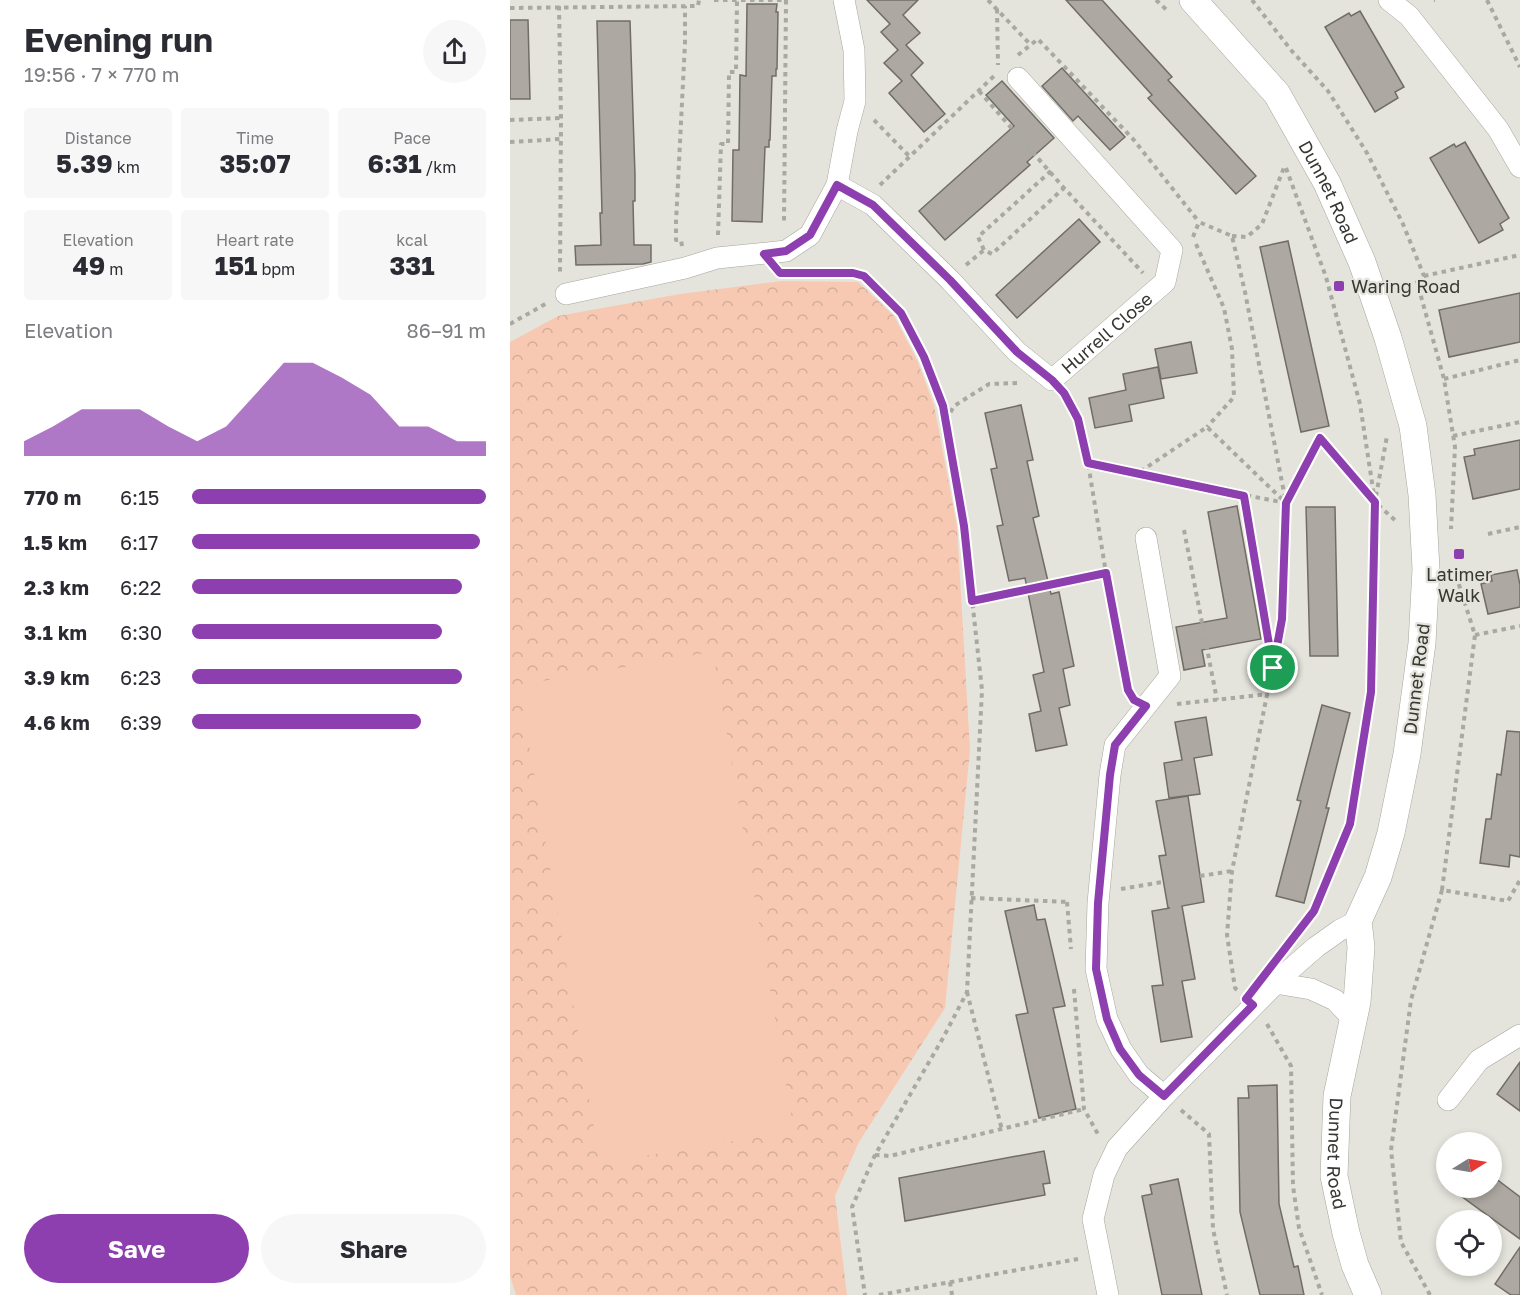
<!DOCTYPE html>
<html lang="en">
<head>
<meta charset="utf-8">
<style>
	:root { --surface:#fff; --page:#f7f7f7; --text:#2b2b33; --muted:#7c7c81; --accent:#8e3faf }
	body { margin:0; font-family:"Golos Text",sans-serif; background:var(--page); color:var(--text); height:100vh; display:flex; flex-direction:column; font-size:22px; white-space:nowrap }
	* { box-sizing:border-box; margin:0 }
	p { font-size:20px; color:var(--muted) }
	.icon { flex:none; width:33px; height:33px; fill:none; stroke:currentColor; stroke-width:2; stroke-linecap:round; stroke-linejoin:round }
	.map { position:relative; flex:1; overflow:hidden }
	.panel { display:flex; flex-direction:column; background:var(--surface); width:510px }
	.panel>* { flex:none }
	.needle { width:39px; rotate:79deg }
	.buttons { position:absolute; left:926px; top:1132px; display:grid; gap:12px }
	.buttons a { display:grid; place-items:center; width:66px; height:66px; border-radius:50%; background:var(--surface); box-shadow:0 3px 9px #0003; font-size:30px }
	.pin { position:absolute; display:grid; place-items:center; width:51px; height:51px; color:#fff; margin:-26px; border:3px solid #fff; border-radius:50%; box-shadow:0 2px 6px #0007 }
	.round { display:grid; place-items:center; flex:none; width:63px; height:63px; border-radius:32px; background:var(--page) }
	.head { display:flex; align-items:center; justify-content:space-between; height:102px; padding:0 24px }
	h1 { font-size:33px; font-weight:700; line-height:45px }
	.metrics { display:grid; grid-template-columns:repeat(3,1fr); gap:9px; height:102px; padding:6px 24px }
	.metrics div { display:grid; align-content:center; border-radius:6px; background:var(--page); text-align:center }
	.metrics b { font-size:26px; font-weight:700 }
	.metrics small { font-size:16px; font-weight:400 }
	.metrics p { font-size:16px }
	.chart { height:168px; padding:12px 24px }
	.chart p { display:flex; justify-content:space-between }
	.chart svg { width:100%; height:108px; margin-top:6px; fill:var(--accent); opacity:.7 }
	.primary-button { display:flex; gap:12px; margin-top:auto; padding:12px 24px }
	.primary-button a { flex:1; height:69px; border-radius:36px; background:var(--accent); color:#fff; font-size:24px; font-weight:700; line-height:69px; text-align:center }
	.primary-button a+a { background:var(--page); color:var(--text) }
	ul { padding:0 24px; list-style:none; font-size:20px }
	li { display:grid; grid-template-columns:96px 72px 1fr; align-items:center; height:45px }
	li i { height:15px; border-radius:8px; background:var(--accent) }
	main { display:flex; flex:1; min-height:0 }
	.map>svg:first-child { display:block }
</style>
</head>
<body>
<main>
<section class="panel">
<div class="head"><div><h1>Evening run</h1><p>19:56 · 7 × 770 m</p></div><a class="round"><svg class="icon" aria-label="share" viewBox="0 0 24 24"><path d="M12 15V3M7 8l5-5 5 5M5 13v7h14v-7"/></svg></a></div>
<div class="metrics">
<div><p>Distance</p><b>5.39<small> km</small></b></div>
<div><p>Time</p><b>35:07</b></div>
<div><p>Pace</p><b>6:31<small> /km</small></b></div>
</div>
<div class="metrics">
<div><p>Elevation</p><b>49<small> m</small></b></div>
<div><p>Heart rate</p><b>151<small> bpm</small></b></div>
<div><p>kcal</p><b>331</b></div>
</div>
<div class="chart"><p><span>Elevation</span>86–91 m</p>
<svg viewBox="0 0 160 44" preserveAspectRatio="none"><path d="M0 44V38L10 32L20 25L30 25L40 25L50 32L60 38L70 32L80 19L90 6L100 6L110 12L120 19L130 32L140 32L150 38L160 38V44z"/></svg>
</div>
<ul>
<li><b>770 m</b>6:15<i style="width:100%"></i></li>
<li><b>1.5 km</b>6:17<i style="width:98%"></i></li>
<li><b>2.3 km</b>6:22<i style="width:92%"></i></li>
<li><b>3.1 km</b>6:30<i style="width:85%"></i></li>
<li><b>3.9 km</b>6:23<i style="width:92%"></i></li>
<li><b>4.6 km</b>6:39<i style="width:78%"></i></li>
</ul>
<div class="primary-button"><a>Save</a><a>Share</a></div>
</section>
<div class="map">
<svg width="1010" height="1295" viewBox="0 0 1010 1295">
	<defs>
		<pattern id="park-crowns" width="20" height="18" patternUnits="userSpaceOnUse" patternTransform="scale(1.5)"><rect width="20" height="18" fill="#f7c9b2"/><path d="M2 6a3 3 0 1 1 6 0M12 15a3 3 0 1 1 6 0" fill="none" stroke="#d4ad9a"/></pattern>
	</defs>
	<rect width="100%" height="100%" fill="#e4e4dc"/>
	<polygon fill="url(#park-crowns)" points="272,281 348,282 384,316 407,360 424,405 447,526 460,750 435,1008 349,1142 325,1196 337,1295 6,1295 0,1276 0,342 48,316 170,294"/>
	<polygon fill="#f7c9b2" points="203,652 284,1131 90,1163 9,685"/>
	<g fill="#ada8a1" stroke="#716d66" stroke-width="1.5">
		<polygon points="357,0 408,0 393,15 410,33 396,45 413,63 401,75 435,114 414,132 379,93 392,81 374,63 388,50 371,32 380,24"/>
		<polygon points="556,0 592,0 662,77 658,80 746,176 726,194 638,98 642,95"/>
		<polygon points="237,4 267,4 266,12 268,12 267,69 266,69 266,76 262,76 260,140 259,140 259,147 255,147 252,222 222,221 223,150 229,150 230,75 236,76"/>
		<polygon points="850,11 894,87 885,92 888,98 865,112 815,27 839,13 841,16"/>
		<polygon points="0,20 18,20 20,99 0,99"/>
		<polygon points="87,21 120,21 125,175 125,201 123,201 124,245 141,245 141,262 133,264 66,265 65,246 91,245 90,213 92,213"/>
		<polygon points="552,68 615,137 600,150 568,116 563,121 532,86"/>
		<polygon points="492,81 544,138 517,162 520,165 435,240 409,211 504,126 476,95"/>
		<polygon points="955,142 999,218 990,224 993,230 969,243 920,158 944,144 946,147"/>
		<polygon points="569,219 590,242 507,318 486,295"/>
		<polygon points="778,241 819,426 791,432 750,247"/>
		<polygon points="1010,293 1010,342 939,357 929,310"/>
		<polygon points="681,342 687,373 651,379 645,349"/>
		<polygon points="648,367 654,398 619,405 622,421 585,428 579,398 616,390 613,374"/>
		<polygon points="511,405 523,460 517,461 529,516 523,518 541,594 549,592 564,666 553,669 560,705 549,708 557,745 526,751 519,714 531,711 523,675 534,672 515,578 499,581 487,526 493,525 481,469 487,468 475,413"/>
		<polygon points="1010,440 1010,489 963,499 954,457 965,455 964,449"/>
		<polygon points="727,506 751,639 692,650 695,666 674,670 666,627 717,618 698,512"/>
		<polygon points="796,507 825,507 828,656 800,656"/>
		<polygon points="1007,570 1010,585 1010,607 978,614 971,584 982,581 981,575"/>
		<polygon points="812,705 840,713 816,808 819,808 794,903 766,896 791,801 787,800"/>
		<polygon points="696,717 702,755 684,758 690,794 659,798 654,763 672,760 665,722"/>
		<polygon points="997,731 1010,732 1010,857 1000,855 999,867 970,863 976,819 981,819 987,774 991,775"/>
		<polygon points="678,796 694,902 672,906 685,979 672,981 682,1037 651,1042 642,986 653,985 642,911 660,908 658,908 649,856 656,855 646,801"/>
		<polygon points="524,905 527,920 535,919 555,1006 543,1008 566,1109 529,1118 506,1015 518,1013 495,911"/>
		<polygon points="1010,1062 1010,1111 987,1094"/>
		<polygon points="767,1085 769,1204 784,1267 788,1266 794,1295 750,1295 730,1212 728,1098 739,1098 738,1086"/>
		<polygon points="534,1151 540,1183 533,1184 535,1195 395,1221 389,1178"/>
		<polygon points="981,1175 1010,1197 1010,1239 940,1188 981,1188"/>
		<polygon points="668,1179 673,1203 692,1295 652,1295 632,1196 642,1194 640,1185"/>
		<polygon points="1010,1247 1010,1295 1001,1295 985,1284"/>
	</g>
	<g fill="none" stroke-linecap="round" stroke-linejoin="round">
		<defs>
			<g id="minor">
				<polyline points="879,0 899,16 988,129 1010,167"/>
				<path id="s1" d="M 327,185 L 363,205 L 440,280 L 507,352 L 542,380 L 655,282 L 662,250 L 508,78"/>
				<polyline points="56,294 175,268 207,258 276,251 300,235 327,185 337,131 345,101 344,50 334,0"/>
				<polyline points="636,538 660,676 605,745 600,775 588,903 586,969 597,1019 611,1049 629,1075 654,1096"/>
				<polyline points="765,983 801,989 825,1000 843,1019"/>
				<polyline points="938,1100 969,1060 1010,1035"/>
				<polyline points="598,1295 583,1219 594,1175 607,1148 654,1096 775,974 806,947 830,930 848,921"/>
			</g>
			<g id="tertiary">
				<path id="s2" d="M 683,0 L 767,94 L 817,183 L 852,262 L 878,338 L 903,426 L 912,495 L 916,569 L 912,643 L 897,754 L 881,833 L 868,877 L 848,921 L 851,947 L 847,1002 L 827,1096 L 824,1176 L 836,1233 L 845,1265 L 858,1295"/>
			</g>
		</defs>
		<use href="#minor" stroke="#a5a69d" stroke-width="22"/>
		<use href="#tertiary" stroke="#a5a69d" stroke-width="28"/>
		<g stroke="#a9a9a3" stroke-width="4" stroke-dasharray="4.5 4.5" stroke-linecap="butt">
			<polyline points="204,0 276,0 274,224"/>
			<polyline points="478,0 520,44"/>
			<polyline points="646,0 659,12"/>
			<polyline points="742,0 781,50 818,91 857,153 893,224 914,276 907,282 934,379 945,447 941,529"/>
			<polyline points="924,0 925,0"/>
			<polyline points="977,0 1010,67"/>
			<polyline points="49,6 51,118 50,273"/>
			<polyline points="0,8 188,6 189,0"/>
			<polyline points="487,9 488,65"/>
			<polyline points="508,55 528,39 623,139 689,222"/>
			<polyline points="469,91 554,188 633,273"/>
			<polyline points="0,120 51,118"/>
			<polyline points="364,120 399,156"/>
			<polyline points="0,142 51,139"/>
			<polyline points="776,168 816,277 850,404 865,502 887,522"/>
			<polyline points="541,171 468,237 474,250 482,254 554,188"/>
			<polyline points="370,185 484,76"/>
			<polyline points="208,235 211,144 218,144 219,72 226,72 227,0"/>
			<polyline points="722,236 737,237 752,224 775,165"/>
			<polyline points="683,237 689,222 722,236 735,292 776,503 810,438 865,502 861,692 840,824 804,911 792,926"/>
			<polyline points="686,244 714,308 722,349 724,397 697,427"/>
			<polyline points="172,246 171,240 166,240 166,222 175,43 175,6"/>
			<polyline points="456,265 474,250"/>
			<polyline points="286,273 343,273 354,276 391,313 414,357 433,406 436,420 454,526 472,690 457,992 433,1038 365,1155 342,1207 355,1295"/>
			<polyline points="914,276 1010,255"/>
			<polyline points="0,324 37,303"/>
			<polyline points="934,379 1010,360"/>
			<polyline points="556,397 568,419 578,463 596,573 619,691"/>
			<polyline points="436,420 444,406 479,384 507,383"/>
			<polyline points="943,436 1010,422"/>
			<polyline points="578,463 631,475 776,503 697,427 634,469 631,475"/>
			<polyline points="734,496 763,663"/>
			<polyline points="866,496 877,436"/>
			<polyline points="674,530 707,700"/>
			<polyline points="978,534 1010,527"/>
			<polyline points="462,601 596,573"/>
			<polyline points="965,635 1010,626"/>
			<polyline points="667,704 759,694"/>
			<polyline points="690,876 722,871"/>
			<polyline points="611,889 659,881"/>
			<polyline points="932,890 965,635 944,569"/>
			<polyline points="461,898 559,902"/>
			<polyline points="557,902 561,949"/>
			<polyline points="564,989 574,1109 589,1136"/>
			<polyline points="727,990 725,988 717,935 722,871 772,619 776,503"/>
			<polyline points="457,992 492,1130"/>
			<polyline points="757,1024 781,1066 783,1186 789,1228 812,1295"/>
			<polyline points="671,1110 699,1134 703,1229 717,1295"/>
			<polyline points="365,1155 380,1156 574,1109"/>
			<polyline points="440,1282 442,1295"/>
			<polyline points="369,1295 568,1259"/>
			<polyline points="920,1295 891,1242 881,1150 901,1000 932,890 998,901 1010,880"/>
		</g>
		<use href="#minor" stroke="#fff" stroke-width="21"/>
		<use href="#tertiary" stroke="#fff" stroke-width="27"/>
	</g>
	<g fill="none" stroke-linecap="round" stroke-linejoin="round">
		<defs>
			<polygon id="route" points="327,185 363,205 440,280 507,352 542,380 554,393 568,419 578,463 734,496 763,668 772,619 776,503 810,438 865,502 861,692 840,824 804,911 736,999 743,1005 654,1096 629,1075 610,1049 597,1019 586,969 588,903 600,775 605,745 636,706 624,700 618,690 596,573 462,601 454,526 433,406 414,357 391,313 354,276 343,273 270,273 254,254 276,251 300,235"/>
		</defs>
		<use href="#route" stroke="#fff" stroke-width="12"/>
		<use href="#route" stroke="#8e3faf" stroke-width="8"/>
	</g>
	<g fill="#8e3faf" stroke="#e4e4dc" stroke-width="2">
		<rect x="823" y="280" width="12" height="12" rx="3"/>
		<rect x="943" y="548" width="12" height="12" rx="3"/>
	</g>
	<g text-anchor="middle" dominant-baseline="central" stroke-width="4.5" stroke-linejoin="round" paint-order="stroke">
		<g font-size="18" fill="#373734" stroke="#e4e4dc">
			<text stroke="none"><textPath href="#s2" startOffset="237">Dunnet Road</textPath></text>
			<text stroke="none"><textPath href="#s1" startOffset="364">Hurrell Close</textPath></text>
			<text transform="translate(906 679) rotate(-83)">Dunnet Road</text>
			<text stroke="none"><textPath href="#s2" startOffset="1226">Dunnet Road</textPath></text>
		</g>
		<g font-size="18" fill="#373734" stroke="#e4e4dc" text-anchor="start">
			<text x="841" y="286">Waring Road</text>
			<text x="949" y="574" text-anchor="middle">Latimer<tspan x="949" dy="21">Walk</tspan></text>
		</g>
	</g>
</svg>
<div class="buttons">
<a><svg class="needle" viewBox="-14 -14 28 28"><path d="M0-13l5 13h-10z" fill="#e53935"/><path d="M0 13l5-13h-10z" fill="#7c7c81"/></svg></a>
<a><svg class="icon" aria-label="locate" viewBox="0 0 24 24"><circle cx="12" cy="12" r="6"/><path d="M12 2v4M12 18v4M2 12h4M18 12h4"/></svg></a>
</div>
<div class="pin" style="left:763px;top:668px;background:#1e9e55"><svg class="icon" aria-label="arrive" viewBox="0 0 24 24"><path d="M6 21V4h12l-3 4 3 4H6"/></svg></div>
</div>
</main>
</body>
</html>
